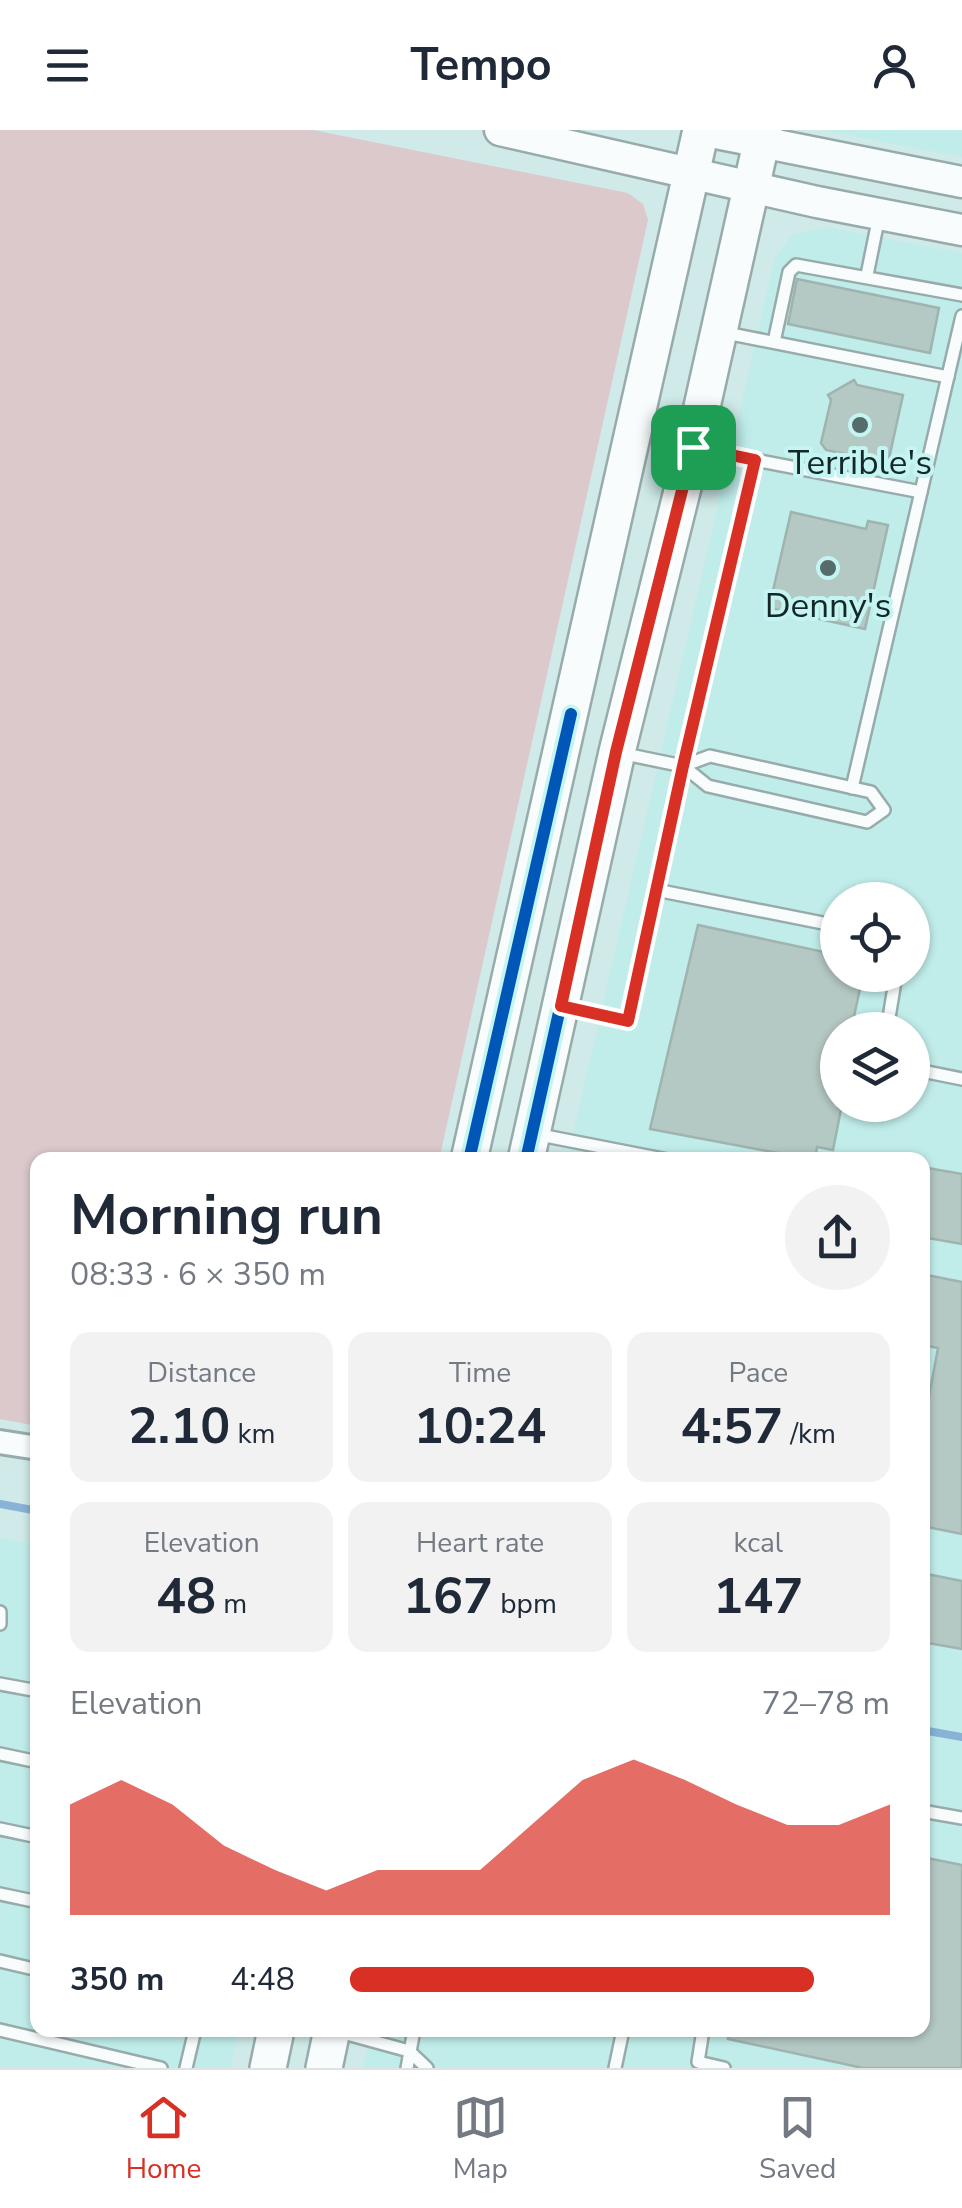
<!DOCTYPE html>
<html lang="en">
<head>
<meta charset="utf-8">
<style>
	:root { --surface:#fff; --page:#f2f2f3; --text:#1f2937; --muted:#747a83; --line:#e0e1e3; --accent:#d93025 }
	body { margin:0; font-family:"Nunito Sans",sans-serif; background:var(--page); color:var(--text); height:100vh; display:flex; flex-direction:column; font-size:38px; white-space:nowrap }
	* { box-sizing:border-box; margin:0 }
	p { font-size:32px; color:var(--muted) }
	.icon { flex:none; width:55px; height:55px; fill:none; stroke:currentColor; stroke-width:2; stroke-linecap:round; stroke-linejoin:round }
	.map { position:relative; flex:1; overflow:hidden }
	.panel { position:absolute; left:30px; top:1022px; width:900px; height:885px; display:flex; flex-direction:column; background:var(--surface); border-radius:20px; box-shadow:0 2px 8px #0004 }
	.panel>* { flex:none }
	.fabs { position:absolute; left:820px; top:752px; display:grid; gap:20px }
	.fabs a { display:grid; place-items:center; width:110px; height:110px; border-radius:50%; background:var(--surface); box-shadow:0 2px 8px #0004; font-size:50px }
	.pin { position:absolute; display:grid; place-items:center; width:85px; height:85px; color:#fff; margin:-42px; border-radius:20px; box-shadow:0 5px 15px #0006 }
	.round { display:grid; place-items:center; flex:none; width:105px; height:105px; border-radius:52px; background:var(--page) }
	.head { display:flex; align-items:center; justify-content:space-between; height:170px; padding:0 40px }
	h1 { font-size:55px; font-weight:700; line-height:75px }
	.figures { display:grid; grid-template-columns:repeat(3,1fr); gap:15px; height:170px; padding:10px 40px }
	.figures div { display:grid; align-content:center; border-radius:20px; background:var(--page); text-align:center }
	.figures b { font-size:50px; font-weight:700 }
	.figures small { font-size:28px; font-weight:400 }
	.figures p { font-size:28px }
	.chart { height:280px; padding:20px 40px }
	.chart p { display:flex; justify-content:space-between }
	.chart svg { width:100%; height:180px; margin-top:10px; fill:var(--accent); opacity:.7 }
	ul { padding:0 40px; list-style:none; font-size:32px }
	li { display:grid; grid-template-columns:160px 120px 1fr; align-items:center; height:75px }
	li i { height:25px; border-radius:12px; background:var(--accent) }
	header { display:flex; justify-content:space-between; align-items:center; height:130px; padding:0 40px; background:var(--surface); font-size:45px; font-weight:700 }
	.tabs { display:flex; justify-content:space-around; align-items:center; height:140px; border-top:2px solid var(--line); background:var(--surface); font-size:28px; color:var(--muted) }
	.tabs a { display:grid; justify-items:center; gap:5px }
	.tabs .current { color:var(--accent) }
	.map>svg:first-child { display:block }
</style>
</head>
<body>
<header><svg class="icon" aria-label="menu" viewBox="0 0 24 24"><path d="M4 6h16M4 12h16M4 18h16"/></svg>Tempo<svg class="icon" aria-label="person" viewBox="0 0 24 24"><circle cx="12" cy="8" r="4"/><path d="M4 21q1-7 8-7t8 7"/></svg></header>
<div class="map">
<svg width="962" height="1938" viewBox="0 0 962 1938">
	<rect width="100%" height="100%" fill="#cfeae8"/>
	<g fill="#c0edea" fill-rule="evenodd">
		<polygon points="823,0 962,0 962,27"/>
		<path d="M 826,97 L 962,123 L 962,1938 L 363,1938 L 371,1900 L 922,1900 L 922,1030 L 567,1030 L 775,128 L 792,105 ZM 838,770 L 912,770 L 912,845 L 838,845 ZM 838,900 L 912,900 L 912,975 L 838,975 Z"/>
		<polygon points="0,1408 37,1415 38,1900 239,1900 230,1938 0,1938"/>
	</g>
	<polygon fill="#dbc9cc" points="0,0 313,0 628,63 643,74 648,90 439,1030 38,1030 37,1296 0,1289"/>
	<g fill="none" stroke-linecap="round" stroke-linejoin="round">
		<g stroke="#88b3d6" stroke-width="8">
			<polyline points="0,1374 38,1381"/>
			<polyline points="922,1600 962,1607"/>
		</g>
	</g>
	<g fill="#b4c8c4" stroke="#9fb3af" stroke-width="2.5">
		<polygon points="797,149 939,178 930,223 788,194"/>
		<polygon points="854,250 857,255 903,265 888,333 826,320 821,313 831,270 828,265"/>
		<polygon points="791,382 866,399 868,391 888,395 865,499 769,478"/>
		<polygon points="698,795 838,825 838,845 863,845 851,900 838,900 838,978 841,979 833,1020 817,1017 815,1030 650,999"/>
		<polygon points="922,1037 962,1044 962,1114 922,1107"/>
		<polygon points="922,1144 962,1152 962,1404 922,1396 922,1304 938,1218 922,1215"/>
		<polygon points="922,1443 962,1451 962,1519 922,1512"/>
		<polygon points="922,1727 962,1735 962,1938 863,1938 728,1909 729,1900 922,1900"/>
	</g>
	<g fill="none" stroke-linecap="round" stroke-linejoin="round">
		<defs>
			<g id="service">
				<polyline points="867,145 879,86"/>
				<polyline points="721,202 948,247"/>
				<polyline points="774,212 789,142 796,135 962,165"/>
				<polyline points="755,330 921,362 962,186"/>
				<polyline points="620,623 683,636 708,656 867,692 884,680 871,662 710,626 683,636"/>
				<polyline points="852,658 921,362"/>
				<polyline points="656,760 838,796"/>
				<polyline points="563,876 628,891 683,636 755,330 697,318"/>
				<polyline points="887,900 896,845"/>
				<polyline points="912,939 962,949"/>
				<polyline points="535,1004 668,1030"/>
				<polyline points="0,1482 0,1494"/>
				<polyline points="0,1554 38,1561"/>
				<polyline points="0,1624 38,1632"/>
				<polyline points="922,1681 962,1688"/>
				<polyline points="0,1699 38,1707"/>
				<polyline points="0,1764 38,1772"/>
				<polyline points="0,1831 38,1840"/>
				<polyline points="0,1900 161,1938"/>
				<polyline points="703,1900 698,1932 724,1938"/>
				<polyline points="336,1901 409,1921 427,1938"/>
				<polyline points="186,1938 195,1900"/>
				<polyline points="407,1938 414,1900"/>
				<polyline points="615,1938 623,1900"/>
			</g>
			<polyline id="minor" points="0,1312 38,1318"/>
			<g id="secondary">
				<polyline points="500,0 817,72 962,100"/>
				<polyline points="701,0 962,52"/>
			</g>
			<g id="primary">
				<polyline points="469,1030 701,0"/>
				<polyline points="526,1030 617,622 693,317 764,0"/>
				<polyline points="268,1938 276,1900"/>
				<polyline points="324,1938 332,1900"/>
			</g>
		</defs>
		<use href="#service" stroke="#97acaa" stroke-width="16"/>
		<use href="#minor" stroke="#97acaa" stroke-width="28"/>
		<use href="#secondary" stroke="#97acaa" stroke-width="35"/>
		<use href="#primary" stroke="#97acaa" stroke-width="40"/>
		<use href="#service" stroke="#f8fcfc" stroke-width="11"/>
		<use href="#minor" stroke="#f8fcfc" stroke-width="22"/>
		<use href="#secondary" stroke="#f8fcfc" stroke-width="30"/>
		<use href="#primary" stroke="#f8fcfc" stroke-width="35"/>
		<defs>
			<g id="cycleway">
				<polyline points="469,1030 571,584"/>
				<polyline points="526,1030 604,681"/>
			</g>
		</defs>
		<use href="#cycleway" stroke="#c4f5f2" stroke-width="19"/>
		<use href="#cycleway" stroke="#0057b8" stroke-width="12"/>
	</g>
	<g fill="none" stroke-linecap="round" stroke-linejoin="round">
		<defs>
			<polygon id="route" points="693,317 755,330 683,636 628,891 561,876 616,622"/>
		</defs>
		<use href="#route" stroke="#fff" stroke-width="20"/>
		<use href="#route" stroke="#d93025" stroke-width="12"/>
	</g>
	<g fill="#566c6b" stroke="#c4f5f2" stroke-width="4">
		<circle cx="860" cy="295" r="10"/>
		<circle cx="828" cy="438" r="10"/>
	</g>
	<g text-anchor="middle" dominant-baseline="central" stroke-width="8" stroke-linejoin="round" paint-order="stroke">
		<g font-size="35" fill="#152827" stroke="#c4f5f2">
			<text x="860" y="332">Terrible's</text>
			<text x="828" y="475">Denny's</text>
		</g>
	</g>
</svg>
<div class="fabs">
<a><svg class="icon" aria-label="locate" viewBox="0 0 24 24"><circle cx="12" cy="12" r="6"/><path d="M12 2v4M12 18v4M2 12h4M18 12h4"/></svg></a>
<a><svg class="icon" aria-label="layers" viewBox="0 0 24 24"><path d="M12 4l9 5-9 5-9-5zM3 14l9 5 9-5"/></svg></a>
</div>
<div class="pin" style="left:693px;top:317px;background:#1e9e55"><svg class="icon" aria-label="arrive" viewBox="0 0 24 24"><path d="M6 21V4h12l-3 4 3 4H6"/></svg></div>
<section class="panel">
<div class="head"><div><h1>Morning run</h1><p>08:33 · 6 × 350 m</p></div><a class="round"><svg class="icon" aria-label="share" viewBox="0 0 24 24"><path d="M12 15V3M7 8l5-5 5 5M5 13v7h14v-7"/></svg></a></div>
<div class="figures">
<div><p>Distance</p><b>2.10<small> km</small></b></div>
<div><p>Time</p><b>10:24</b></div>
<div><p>Pace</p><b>4:57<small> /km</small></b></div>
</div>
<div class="figures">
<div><p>Elevation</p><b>48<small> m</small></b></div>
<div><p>Heart rate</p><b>167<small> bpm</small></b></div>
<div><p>kcal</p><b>147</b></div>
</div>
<div class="chart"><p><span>Elevation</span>72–78 m</p>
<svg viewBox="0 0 160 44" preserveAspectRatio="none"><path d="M0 44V17L10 11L20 17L30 27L40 33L50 38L60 33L70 33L80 33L90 22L100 11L110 6L120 11L130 17L140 22L150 22L160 17V44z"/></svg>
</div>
<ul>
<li><b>350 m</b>4:48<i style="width:86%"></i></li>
</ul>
</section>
</div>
<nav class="tabs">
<a class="current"><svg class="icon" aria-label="home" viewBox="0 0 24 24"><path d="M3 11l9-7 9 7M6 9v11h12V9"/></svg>Home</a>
<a><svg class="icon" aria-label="map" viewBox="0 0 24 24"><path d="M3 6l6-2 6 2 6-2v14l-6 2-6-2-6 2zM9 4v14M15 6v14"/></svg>Map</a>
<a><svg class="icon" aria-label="saved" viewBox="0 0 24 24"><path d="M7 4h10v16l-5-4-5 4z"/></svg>Saved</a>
</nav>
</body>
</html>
